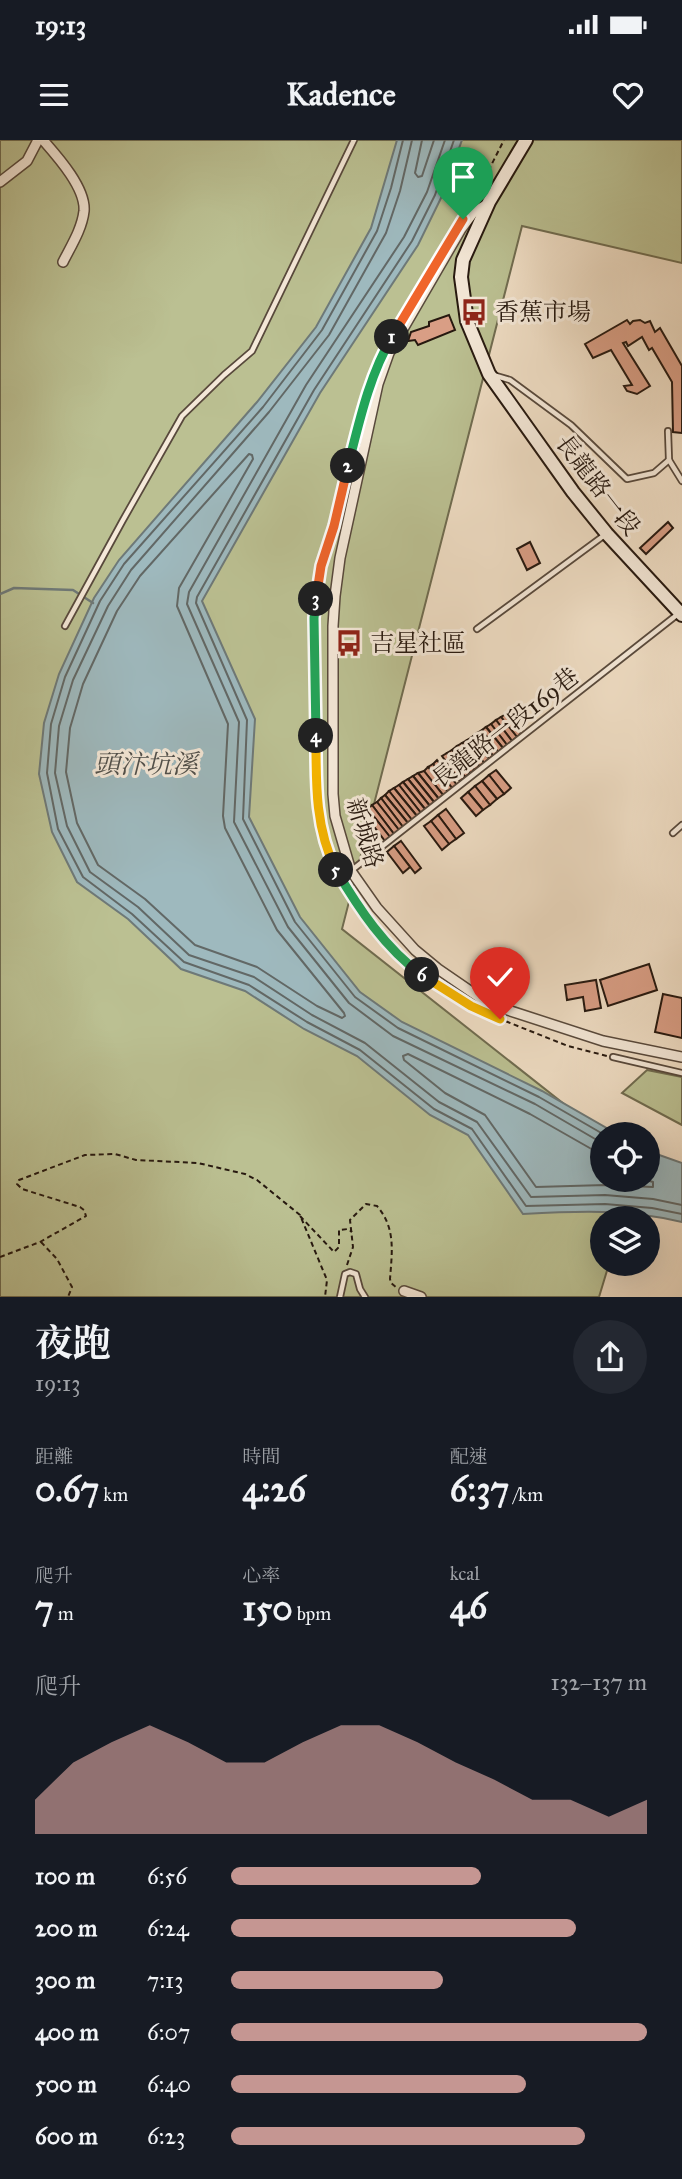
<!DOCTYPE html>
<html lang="zh-TW">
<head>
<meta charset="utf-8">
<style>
	:root { --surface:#171b24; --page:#242831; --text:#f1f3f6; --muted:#9ea1a6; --accent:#c59692 }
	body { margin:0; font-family:"IM FELL Great Primer","Noto Serif TC",serif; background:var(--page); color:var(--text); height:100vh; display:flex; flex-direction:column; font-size:26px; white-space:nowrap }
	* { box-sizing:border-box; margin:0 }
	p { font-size:23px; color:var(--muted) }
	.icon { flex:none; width:38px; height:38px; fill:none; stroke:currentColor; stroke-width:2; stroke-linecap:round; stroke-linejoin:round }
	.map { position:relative; height:1157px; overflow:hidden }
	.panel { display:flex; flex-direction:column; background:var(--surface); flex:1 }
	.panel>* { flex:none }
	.controls { position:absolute; left:590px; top:982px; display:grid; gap:14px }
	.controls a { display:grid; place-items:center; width:70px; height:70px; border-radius:50%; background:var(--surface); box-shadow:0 7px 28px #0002; font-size:35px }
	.pin { position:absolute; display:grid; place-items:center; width:60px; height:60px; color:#fff; margin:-72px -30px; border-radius:50% 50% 50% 0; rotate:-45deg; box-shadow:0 0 7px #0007 }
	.pin .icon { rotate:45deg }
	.km { position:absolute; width:35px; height:35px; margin:-18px; border-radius:50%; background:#222; color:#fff; font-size:19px; line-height:35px; text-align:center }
	.round { display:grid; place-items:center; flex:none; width:74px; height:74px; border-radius:37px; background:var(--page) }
	.overview { display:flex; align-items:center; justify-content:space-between; height:119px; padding:0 35px }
	h1 { font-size:38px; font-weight:700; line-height:52px }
	.metrics { display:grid; grid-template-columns:repeat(3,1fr); gap:10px; height:119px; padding:7px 35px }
	.metrics div { display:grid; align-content:center }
	.metrics b { font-size:35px; font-weight:700 }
	.metrics small { font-size:19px; font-weight:400 }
	.metrics p { font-size:19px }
	.chart { height:196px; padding:14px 35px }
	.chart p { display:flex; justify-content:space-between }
	.chart svg { width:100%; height:126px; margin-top:7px; fill:var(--accent); opacity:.7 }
	ul { padding:0 35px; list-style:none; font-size:23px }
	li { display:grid; grid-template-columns:112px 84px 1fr; align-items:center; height:52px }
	li i { height:18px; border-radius:9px; background:var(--accent) }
	.status { display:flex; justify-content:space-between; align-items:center; height:49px; padding:0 35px; background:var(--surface); direction:ltr }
	.status svg { height:19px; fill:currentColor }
	header { display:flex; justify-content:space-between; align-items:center; height:91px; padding:0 35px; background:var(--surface); font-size:32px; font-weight:700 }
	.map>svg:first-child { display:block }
</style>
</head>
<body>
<div class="status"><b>19:13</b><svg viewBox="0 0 49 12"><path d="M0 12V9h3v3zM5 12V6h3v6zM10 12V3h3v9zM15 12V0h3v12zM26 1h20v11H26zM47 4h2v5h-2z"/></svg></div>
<header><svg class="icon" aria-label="menu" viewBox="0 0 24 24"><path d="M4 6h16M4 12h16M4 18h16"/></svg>Kadence<svg class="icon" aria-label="heart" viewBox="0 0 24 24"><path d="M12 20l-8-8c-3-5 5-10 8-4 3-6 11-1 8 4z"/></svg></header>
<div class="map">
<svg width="682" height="1157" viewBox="0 0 682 1157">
	<rect width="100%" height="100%" fill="#efddc4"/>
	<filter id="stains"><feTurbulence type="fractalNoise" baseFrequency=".00286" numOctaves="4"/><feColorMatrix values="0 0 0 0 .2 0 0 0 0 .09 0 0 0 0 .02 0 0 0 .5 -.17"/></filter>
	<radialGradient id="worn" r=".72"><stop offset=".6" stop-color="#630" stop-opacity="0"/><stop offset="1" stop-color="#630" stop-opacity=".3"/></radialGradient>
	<g fill="#bbc092" stroke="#706c50" stroke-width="2">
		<polygon points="0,0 682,0 682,123 522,86 342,789 602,994 602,1040 634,1040 623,1078 602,1078 602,1124 609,1124 599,1157 0,1157"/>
		<polygon points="647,930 682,937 682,985 622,953"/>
	</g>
	<path fill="#9eb9be" stroke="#6e7978" stroke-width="2" d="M 397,0 L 462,0 L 441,58 L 418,105 L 320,253 L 202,461 L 255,579 L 249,677 L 300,777 L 360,852 L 402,882 L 542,951 L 617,994 L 602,994 L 602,1040 L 648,1040 L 648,1011 L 682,1023 L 682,1082 C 629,1069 577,1071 523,1074 L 468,995 L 430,975 L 357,916 L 304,889 L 245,851 L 181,829 L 128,779 L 77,742 L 52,692 L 39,634 L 44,583 L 59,534 L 94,458 L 119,420 L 257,262 L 316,187 L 371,88 Z"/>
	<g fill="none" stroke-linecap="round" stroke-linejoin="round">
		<g stroke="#626866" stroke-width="2">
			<polyline points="403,0 391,48 377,91 322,190 263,267 124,424 100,461 65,537 51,584 47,633 58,689 83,737 132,774 184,822 249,845 307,882 360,910 434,969 472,989 526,1066 605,1064 652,1068 682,1074"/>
			<polyline points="412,0 400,51 386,93 329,195 269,272 131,430 108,466 73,540 59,586 55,633 67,686 90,732 138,767 189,815 254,837 312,875 365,903 439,962 477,982 531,1057 605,1055 653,1059 682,1065"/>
			<polyline points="422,0 415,33 418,37 422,36 434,0"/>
			<polyline points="445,0 427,52 404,97 306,245 189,452 187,464 239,582 234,682 288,787 349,863 393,896 535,964 602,1003"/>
			<polyline points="454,0 435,55 412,101 314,250 197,457 196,463 247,580 243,679 295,782 355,857 398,888 539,957 603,994"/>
			<polygon points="249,314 252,315 253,319 179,448 177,466 228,584 223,676 225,688 277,790 344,873 345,876 342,878 317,866 257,827 195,805 145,759 98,725 77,683 66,632 70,588 83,544 117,471 140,436"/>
			<polyline points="602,1015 530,974 408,914 403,916 404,920 445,953 485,975 536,1047 605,1045 653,1047 653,1042 646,1040"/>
		</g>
		<polyline stroke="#6e7978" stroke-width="2.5" points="0,454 14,448 73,450 93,463"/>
	</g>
	<g fill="#d99e85" stroke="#26180f" stroke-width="2">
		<polygon points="449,175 455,190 418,205 415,200 408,201 411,192 429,186 429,182"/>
		<polygon points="627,180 630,184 633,181 640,180 645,183 650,181 655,192 660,188 682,226 682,293 673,292 672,242 652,208 649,210 642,197 628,206 626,202 623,203 650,246 637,254 627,251 624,246 632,245 611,210 593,218 585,204"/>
		<polygon points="668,382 673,388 646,414 640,408"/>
		<polygon points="530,402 540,423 527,430 517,409"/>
		<polygon points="506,574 521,594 517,597 501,577"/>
		<polygon points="501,577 517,597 512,601 496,580"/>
		<polygon points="496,580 512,601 507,605 491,584"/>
		<polygon points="491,584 507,605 503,608 486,587"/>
		<polygon points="486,587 503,608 498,612 482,590"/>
		<polygon points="482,590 498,612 493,616 477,593"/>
		<polygon points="477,593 493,616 489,619 472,597"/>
		<polygon points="472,597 489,619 484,623 467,600"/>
		<polygon points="467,600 484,623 479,626 462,603"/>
		<polygon points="462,603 479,626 474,630 457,606"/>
		<polygon points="457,606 474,630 470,633 452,610"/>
		<polygon points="452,610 470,633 465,637 447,613"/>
		<polygon points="447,613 465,637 460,641 442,616"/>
		<polygon points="437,620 457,645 452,648 433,624"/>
		<polygon points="433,624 452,648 448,652 428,627"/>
		<polygon points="428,627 448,652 443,655 424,631"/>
		<polygon points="496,630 511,648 504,654 489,635"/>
		<polygon points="424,631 443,655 439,659 418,633"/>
		<polygon points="418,633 439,659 434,662 413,636"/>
		<polygon points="489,635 504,654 497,659 482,641"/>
		<polygon points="413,636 434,662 430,666 408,639"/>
		<polygon points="408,639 430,666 425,669 403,642"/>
		<polygon points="482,641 497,659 490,665 475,646"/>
		<polygon points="403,642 425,669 421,673 399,645"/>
		<polygon points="399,645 421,673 417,676 394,648"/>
		<polygon points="475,646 490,665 483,670 468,652"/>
		<polygon points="394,648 417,676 412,680 389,651"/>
		<polygon points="389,651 412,680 408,683 385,655"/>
		<polygon points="468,652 483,670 476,676 461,658"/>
		<polygon points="385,655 408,683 403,687 381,658"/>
		<polygon points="381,658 403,687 399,690 377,662"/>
		<polygon points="377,662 399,690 394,694 372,665"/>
		<polygon points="372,665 394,694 390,697 368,669"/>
		<polygon points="368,669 390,697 385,701 363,672"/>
		<polygon points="446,669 464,693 456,699 438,675"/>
		<polygon points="438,675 456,699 449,704 431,681"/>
		<polygon points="431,681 449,704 442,710 424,686"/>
		<polygon points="401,701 421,728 415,733 394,706"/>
		<polygon points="394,706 410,727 403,733 387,712"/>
		<polygon points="649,824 657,850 608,866 600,840"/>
		<polygon points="596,840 601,868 585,871 583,857 567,860 565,845"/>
		<polygon points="663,854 682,858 682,898 655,892"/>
	</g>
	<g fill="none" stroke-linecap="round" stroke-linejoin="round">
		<defs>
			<g id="lane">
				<polyline points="493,235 510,240 571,285 627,339 654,333 669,320 668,291"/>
				<polyline points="669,320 682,341"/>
				<polyline points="65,486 123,380 182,276 224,235 252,211 354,0"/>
				<polyline points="477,489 606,394"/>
				<polyline points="673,693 682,685"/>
				<polyline points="352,730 678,474"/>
				<polyline points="613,917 682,933"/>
				<polyline points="340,1157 345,1134 350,1132 356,1134 360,1149 365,1157"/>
			</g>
			<g id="street">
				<path d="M 43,0 C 57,16 86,48 84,71 C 82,89 71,106 63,122"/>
				<polyline points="0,42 27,21 38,0"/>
				<polyline points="487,64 473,73 461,89 389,213 378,244 340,418 335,456 333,486 333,654 335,676 351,731 377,768 415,810 438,829 489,864 603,901 682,917"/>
				<polyline points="404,1151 421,1157"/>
			</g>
			<polyline id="secondary" points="526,0 489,62 463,120 461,137 467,181 489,234 573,352 607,394 682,475"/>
		</defs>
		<use href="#lane" stroke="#58493c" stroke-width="8"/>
		<use href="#street" stroke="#58493c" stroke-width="12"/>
		<use href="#secondary" stroke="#26180f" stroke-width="16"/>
		<g stroke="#26180f" stroke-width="2" stroke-dasharray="5 3.5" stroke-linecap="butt">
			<polyline points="473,61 504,0"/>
			<polyline points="359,286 334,386 321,426 314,478 316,624 321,688 337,732 369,782 385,800 412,828 451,854 482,871"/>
			<polyline points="490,875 568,906 607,916"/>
			<polyline points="300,1076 334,1112 339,1107 339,1090 348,1089 352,1092"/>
			<polyline points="41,1102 57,1119 72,1147 68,1157"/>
			<polyline points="0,1117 40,1102 86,1076 84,1070 80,1067 22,1049 17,1044 19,1040 85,1015 115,1014 136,1020 198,1023 245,1034 257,1040 300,1075 327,1140 325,1157"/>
			<path d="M 347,1125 L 353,1107 L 350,1080 L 366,1064 L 377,1066 C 396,1088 392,1112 390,1139 L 391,1143 L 397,1148"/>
		</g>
		<use href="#lane" stroke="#f5e9d9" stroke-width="4.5"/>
		<use href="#street" stroke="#f5e9d9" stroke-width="9"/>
		<use href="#secondary" stroke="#f5e9d9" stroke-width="12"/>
	</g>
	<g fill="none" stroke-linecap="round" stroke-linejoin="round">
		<defs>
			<polyline id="split-1" points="392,197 463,79"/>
			<path id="split-2" d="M 348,326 C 359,283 369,236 392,197"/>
			<polyline id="split-3" points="316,459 321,426 334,386 348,326"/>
			<polyline id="split-4" points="316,596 314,478 316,459"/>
			<path id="split-5" d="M 316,596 C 316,642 315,688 336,730"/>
			<path id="split-6" d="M 336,730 C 359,769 385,808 422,835"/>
			<polyline id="split-7" points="422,835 471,866 500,879"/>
		</defs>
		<use href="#split-1" stroke="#fff" stroke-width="14"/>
		<use href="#split-2" stroke="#fff" stroke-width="14"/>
		<use href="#split-3" stroke="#fff" stroke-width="14"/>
		<use href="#split-4" stroke="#fff" stroke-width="14"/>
		<use href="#split-5" stroke="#fff" stroke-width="14"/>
		<use href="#split-6" stroke="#fff" stroke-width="14"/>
		<use href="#split-7" stroke="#fff" stroke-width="14"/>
		<use href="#split-1" stroke="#f0652b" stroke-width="9"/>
		<use href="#split-2" stroke="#22a559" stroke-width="9"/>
		<use href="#split-3" stroke="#f0652b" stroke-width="9"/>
		<use href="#split-4" stroke="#22a559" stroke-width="9"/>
		<use href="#split-5" stroke="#f5b400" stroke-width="9"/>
		<use href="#split-6" stroke="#22a559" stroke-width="9"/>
		<use href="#split-7" stroke="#f5b400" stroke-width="9"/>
	</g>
	<defs>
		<symbol id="bus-bare" viewBox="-9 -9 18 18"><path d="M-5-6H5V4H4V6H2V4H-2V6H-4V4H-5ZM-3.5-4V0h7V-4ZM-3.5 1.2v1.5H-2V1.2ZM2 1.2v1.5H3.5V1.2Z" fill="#8f2418" stroke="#f5e9d9" stroke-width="2.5" paint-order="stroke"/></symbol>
	</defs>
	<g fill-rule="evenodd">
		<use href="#bus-bare" x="455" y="153" width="38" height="38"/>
		<use href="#bus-bare" x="330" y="484" width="38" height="38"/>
	</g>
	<g text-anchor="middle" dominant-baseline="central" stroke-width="6" stroke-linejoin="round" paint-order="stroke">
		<g font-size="24" fill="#26180f" stroke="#f5e9d9" text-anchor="start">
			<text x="495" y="172">香蕉市場</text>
			<text x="370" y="503">吉星社區</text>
		</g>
		<g font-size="24" fill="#26180f" stroke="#f5e9d9">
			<text transform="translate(598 345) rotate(52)">長龍路一段</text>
			<text transform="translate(505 588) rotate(-38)">長龍路一段169巷</text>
			<text transform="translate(365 693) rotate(73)">新城路</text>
		</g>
		<g font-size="26" font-style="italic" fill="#50504c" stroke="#f5e9d9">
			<text x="146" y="624">頭汴坑溪</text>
		</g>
	</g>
	<rect width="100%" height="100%" filter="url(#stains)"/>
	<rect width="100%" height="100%" fill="url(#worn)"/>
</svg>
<div class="controls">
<a><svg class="icon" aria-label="locate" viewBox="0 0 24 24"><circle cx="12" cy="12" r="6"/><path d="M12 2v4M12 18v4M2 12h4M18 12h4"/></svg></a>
<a><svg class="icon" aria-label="layers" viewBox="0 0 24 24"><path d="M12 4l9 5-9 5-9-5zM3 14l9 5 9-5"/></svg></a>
</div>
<div class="pin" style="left:463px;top:79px;background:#1e9e55"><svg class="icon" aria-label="arrive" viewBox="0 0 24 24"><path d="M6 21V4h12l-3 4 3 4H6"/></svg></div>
<div class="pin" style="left:500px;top:879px;background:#d93025"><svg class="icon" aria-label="check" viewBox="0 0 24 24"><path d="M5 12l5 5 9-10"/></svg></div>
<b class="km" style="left:392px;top:197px">1</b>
<b class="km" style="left:348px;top:326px">2</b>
<b class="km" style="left:316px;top:459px">3</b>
<b class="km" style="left:316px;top:596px">4</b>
<b class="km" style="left:336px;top:730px">5</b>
<b class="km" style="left:422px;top:835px">6</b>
</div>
<section class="panel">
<div class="overview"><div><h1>夜跑</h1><p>19:13</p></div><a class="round"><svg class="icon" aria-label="share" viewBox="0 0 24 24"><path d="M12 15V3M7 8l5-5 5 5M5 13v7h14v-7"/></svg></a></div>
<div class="metrics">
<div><p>距離</p><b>0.67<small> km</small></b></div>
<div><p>時間</p><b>4:26</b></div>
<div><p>配速</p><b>6:37<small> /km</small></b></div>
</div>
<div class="metrics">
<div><p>爬升</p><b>7<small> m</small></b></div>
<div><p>心率</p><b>150<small> bpm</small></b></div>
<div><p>kcal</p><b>46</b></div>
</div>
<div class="chart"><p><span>爬升</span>132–137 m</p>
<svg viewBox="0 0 160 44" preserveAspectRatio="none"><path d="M0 44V32L10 19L20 12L30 6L40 12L50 19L60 19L70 12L80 6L90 6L100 12L110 19L120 25L130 32L140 32L150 38L160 32V44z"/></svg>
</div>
<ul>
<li><b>100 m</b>6:56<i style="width:60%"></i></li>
<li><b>200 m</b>6:24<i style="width:83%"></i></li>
<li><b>300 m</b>7:13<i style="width:51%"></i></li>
<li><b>400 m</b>6:07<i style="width:100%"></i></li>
<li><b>500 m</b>6:40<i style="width:71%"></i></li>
<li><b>600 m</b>6:23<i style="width:85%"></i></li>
</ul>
</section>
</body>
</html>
